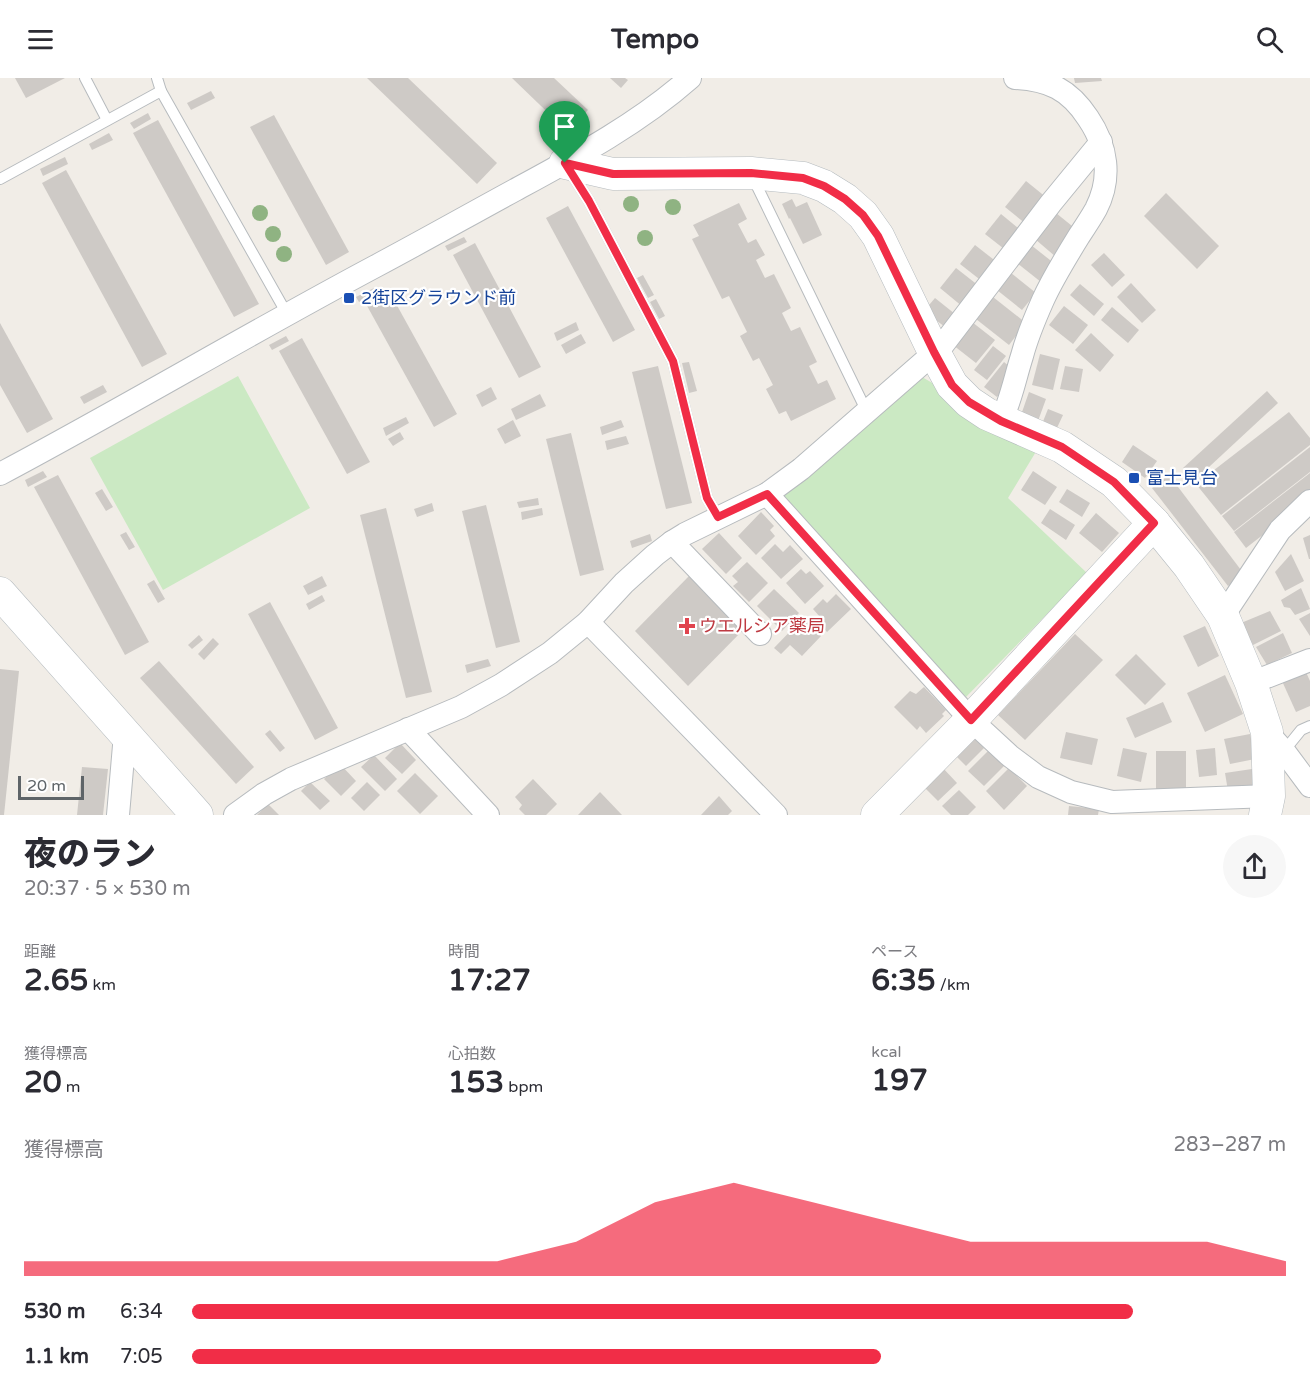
<!DOCTYPE html>
<html lang="ja">
<head>
<meta charset="utf-8">
<style>
	:root { --surface:#fff; --page:#f7f7f7; --text:#2b2b33; --muted:#7c7c81; --accent:#f12d47 }
	body { margin:0; font-family:"Varela Round","Noto Sans JP",sans-serif; background:var(--page); color:var(--text); height:100vh; display:flex; flex-direction:column; font-size:22px; white-space:nowrap }
	* { box-sizing:border-box; margin:0 }
	p { font-size:20px; color:var(--muted) }
	.icon { flex:none; width:33px; height:33px; fill:none; stroke:currentColor; stroke-width:2; stroke-linecap:round; stroke-linejoin:round }
	.map { position:relative; height:737px; overflow:hidden }
	.side { display:flex; flex-direction:column; background:var(--surface); flex:1 }
	.side>* { flex:none }
	.scale { position:absolute; left:18px; bottom:15px; width:66px; box-sizing:border-box; padding-left:6px; border:3px solid #5e6468; border-top:0; font-size:16px; line-height:21px; white-space:nowrap; color:#5e6468; -webkit-text-stroke:4px #fff; paint-order:stroke }
	.pin { position:absolute; display:grid; place-items:center; width:51px; height:51px; color:#fff; margin:-62px -26px; border-radius:50% 50% 50% 0; rotate:-45deg; box-shadow:0 0 6px #0007 }
	.pin .icon { rotate:45deg }
	.round { display:grid; place-items:center; flex:none; width:63px; height:63px; border-radius:32px; background:var(--page) }
	.headline { display:flex; align-items:center; justify-content:space-between; height:102px; padding:0 24px }
	h1 { font-size:33px; font-weight:800; line-height:45px }
	.stats { display:grid; grid-template-columns:repeat(3,1fr); gap:9px; height:102px; padding:6px 24px }
	.stats div { display:grid; align-content:center }
	.stats b { font-size:30px; font-weight:800 }
	.stats small { font-size:16px; font-weight:400 }
	.stats p { font-size:16px }
	.chart { height:168px; padding:12px 24px }
	.chart p { display:flex; justify-content:space-between }
	.chart svg { width:100%; height:108px; margin-top:6px; fill:var(--accent); opacity:.7 }
	ul { padding:0 24px; list-style:none; font-size:20px }
	li { display:grid; grid-template-columns:96px 72px 1fr; align-items:center; height:45px }
	li i { height:15px; border-radius:8px; background:var(--accent) }
	header { display:flex; justify-content:space-between; align-items:center; height:78px; padding:0 24px; background:var(--surface); font-size:27px; font-weight:800 }
	.map>svg:first-child { display:block }
</style>
</head>
<body>
<header><svg class="icon" aria-label="menu" viewBox="0 0 24 24"><path d="M4 6h16M4 12h16M4 18h16"/></svg>Tempo<svg class="icon" aria-label="search" viewBox="0 0 24 24"><circle cx="10" cy="10" r="6"/><path d="M15 15l6 6"/></svg></header>
<div class="map">
<svg width="1310" height="737" viewBox="0 0 1310 737">
	<rect width="100%" height="100%" fill="#f1ede7"/>
	<g fill="#cbe9c3">
		<polygon points="238,298 310,430 163,512 90,380"/>
		<polygon points="922,299 948,314 1037,372 1008,420 1087,495 966,619 782,421 792,406"/>
	</g>
	<g fill="#cecac6">
		<polygon points="15,0 65,0 26,20"/>
		<polygon points="367,0 408,0 497,85 477,106"/>
		<polygon points="512,0 554,0 588,32 567,53"/>
		<polygon points="610,0 625,0 628,2 621,10"/>
		<polygon points="1074,0 1101,0 1102,3 1075,5"/>
		<polygon points="211,13 215,20 191,32 187,25"/>
		<polygon points="148,35 151,41 134,51 130,45"/>
		<polygon points="274,37 349,174 326,187 250,49"/>
		<polygon points="158,42 259,226 234,239 133,55"/>
		<polygon points="109,55 113,62 92,72 89,66"/>
		<polygon points="65,79 68,86 43,98 40,91"/>
		<polygon points="66,92 167,276 142,289 42,105"/>
		<polygon points="1026,103 1047,120 1026,146 1005,129"/>
		<polygon points="1166,115 1219,168 1197,191 1144,138"/>
		<polygon points="792,121 796,129 807,124 822,157 803,166 790,140 789,141 782,126"/>
		<polygon points="739,125 747,141 738,146 748,165 756,161 765,177 756,182 765,200 774,196 791,230 782,235 791,253 800,249 817,284 809,288 818,306 827,302 836,321 791,343 786,333 779,336 766,311 773,307 759,280 753,283 740,258 747,254 729,218 722,221 692,161 699,158 693,147"/>
		<polygon points="568,128 635,252 613,264 546,140"/>
		<polygon points="1056,135 1077,152 1056,179 1035,161"/>
		<polygon points="1001,136 1023,154 1008,174 985,156"/>
		<polygon points="464,159 467,164 448,173 445,168"/>
		<polygon points="475,165 541,289 519,300 453,177"/>
		<polygon points="975,167 998,185 983,204 960,186"/>
		<polygon points="1031,167 1055,186 1041,204 1017,185"/>
		<polygon points="1104,175 1125,197 1112,209 1091,187"/>
		<polygon points="956,190 979,208 963,229 940,210"/>
		<polygon points="1011,195 1036,215 1022,232 997,212"/>
		<polygon points="643,197 654,217 648,220 637,200"/>
		<polygon points="1131,205 1156,232 1142,245 1117,219"/>
		<polygon points="1080,206 1104,226 1094,238 1070,217"/>
		<polygon points="374,210 377,215 359,224 356,219"/>
		<polygon points="389,213 457,336 434,349 366,226"/>
		<polygon points="993,219 1026,245 1009,267 976,241"/>
		<polygon points="935,220 955,236 945,249 924,233"/>
		<polygon points="656,221 665,238 659,241 650,224"/>
		<polygon points="1064,228 1088,247 1073,266 1049,247"/>
		<polygon points="1112,229 1139,252 1128,265 1101,242"/>
		<polygon points="576,244 579,252 557,263 554,255"/>
		<polygon points="972,244 995,262 976,285 953,267"/>
		<polygon points="0,245 53,341 27,355 0,307"/>
		<polygon points="1091,255 1114,277 1100,294 1075,272"/>
		<polygon points="581,256 586,265 566,276 561,267"/>
		<polygon points="286,258 289,263 272,272 269,267"/>
		<polygon points="302,260 370,384 347,396 279,273"/>
		<polygon points="993,268 1006,278 987,302 974,292"/>
		<polygon points="1040,276 1060,281 1053,312 1032,307"/>
		<polygon points="689,284 697,313 689,315 682,285"/>
		<polygon points="1004,284 1016,294 997,319 984,309"/>
		<polygon points="658,288 692,425 666,431 632,294"/>
		<polygon points="1065,288 1083,291 1079,314 1060,311"/>
		<polygon points="103,307 107,314 84,326 80,319"/>
		<polygon points="491,309 497,321 482,329 476,317"/>
		<polygon points="1267,313 1278,325 1195,402 1183,390"/>
		<polygon points="1029,314 1046,321 1038,343 1021,337"/>
		<polygon points="540,316 546,328 516,342 511,331"/>
		<polygon points="1048,331 1063,337 1056,352 1042,346"/>
		<polygon points="1289,334 1310,360 1310,367 1221,437 1196,406"/>
		<polygon points="406,339 409,345 386,358 383,350"/>
		<polygon points="513,342 521,358 505,366 497,351"/>
		<polygon points="621,342 624,349 602,357 600,349"/>
		<polygon points="400,354 404,361 393,368 388,361"/>
		<polygon points="571,355 604,492 580,498 546,361"/>
		<polygon points="626,358 629,366 607,372 605,363"/>
		<polygon points="1133,367 1157,383 1145,400 1122,384"/>
		<polygon points="1310,369 1310,394 1234,453 1222,438"/>
		<polygon points="43,393 47,399 28,409 25,402"/>
		<polygon points="1033,393 1057,409 1045,427 1021,412"/>
		<polygon points="1310,395 1310,420 1246,470 1234,454"/>
		<polygon points="58,397 149,564 125,577 34,409"/>
		<polygon points="1169,397 1244,496 1228,508 1152,410"/>
		<polygon points="102,411 113,429 106,433 95,415"/>
		<polygon points="1067,411 1090,425 1082,439 1059,424"/>
		<polygon points="538,420 539,427 519,430 517,424"/>
		<polygon points="432,425 434,433 417,439 414,431"/>
		<polygon points="486,427 520,564 496,570 462,433"/>
		<polygon points="386,430 432,614 406,620 360,437"/>
		<polygon points="542,430 543,437 522,442 521,434"/>
		<polygon points="1050,431 1075,447 1066,462 1041,445"/>
		<polygon points="761,434 774,448 770,452 775,458 756,477 738,458"/>
		<polygon points="1096,435 1119,455 1102,474 1079,455"/>
		<polygon points="126,454 135,469 129,472 120,457"/>
		<polygon points="719,455 742,480 726,496 702,471"/>
		<polygon points="650,456 652,463 632,470 630,463"/>
		<polygon points="1310,457 1310,481 1309,481 1303,460"/>
		<polygon points="775,466 783,474 790,467 803,481 781,501 761,480"/>
		<polygon points="1291,476 1304,503 1285,513 1275,494"/>
		<polygon points="747,484 768,505 749,524 733,508 738,504 732,498"/>
		<polygon points="801,491 806,496 810,493 824,508 805,526 786,505"/>
		<polygon points="691,496 744,551 688,608 635,553"/>
		<polygon points="322,498 327,508 308,517 303,508"/>
		<polygon points="154,502 165,521 158,525 147,506"/>
		<polygon points="1301,510 1310,531 1295,537 1290,530 1284,529 1281,522"/>
		<polygon points="774,511 799,535 782,553 757,528"/>
		<polygon points="836,516 851,531 827,554 816,542 820,539 813,531 823,521 827,525"/>
		<polygon points="322,517 325,523 309,532 306,526"/>
		<polygon points="270,524 338,650 315,662 248,536"/>
		<polygon points="1270,533 1281,553 1253,567 1241,545"/>
		<polygon points="1310,535 1310,558 1299,541"/>
		<polygon points="803,540 821,558 802,578 790,567 781,576 774,570"/>
		<polygon points="1205,548 1219,578 1198,589 1183,558"/>
		<polygon points="1283,555 1292,575 1267,587 1256,569"/>
		<polygon points="1075,556 1103,582 1025,662 998,637"/>
		<polygon points="199,557 203,562 192,571 188,567"/>
		<polygon points="213,560 219,566 204,582 198,576"/>
		<polygon points="1136,576 1166,606 1145,627 1115,597"/>
		<polygon points="488,581 491,588 467,595 465,587"/>
		<polygon points="159,583 254,689 236,706 140,600"/>
		<polygon points="0,591 19,593 4,737 0,737"/>
		<polygon points="1305,592 1310,603 1310,628 1296,634 1282,603"/>
		<polygon points="1225,597 1243,636 1205,654 1187,615"/>
		<polygon points="924,609 946,632 942,636 944,638 926,655 920,648 917,652 894,629 910,613 916,616"/>
		<polygon points="1163,624 1172,644 1135,660 1126,640"/>
		<polygon points="270,652 285,670 280,674 265,656"/>
		<polygon points="1066,654 1098,661 1092,687 1060,680"/>
		<polygon points="970,656 984,670 966,688 952,674"/>
		<polygon points="1250,656 1255,681 1230,686 1224,661"/>
		<polygon points="400,665 416,682 402,696 385,680"/>
		<polygon points="1123,670 1147,675 1141,704 1117,698"/>
		<polygon points="1215,670 1217,697 1199,699 1196,672"/>
		<polygon points="989,672 1005,687 984,708 968,693"/>
		<rect x="1156" y="673" width="30" height="38"/>
		<polygon points="374,677 397,701 385,713 361,689"/>
		<polygon points="340,686 356,703 341,718 324,701"/>
		<polygon points="941,688 957,705 938,723 922,707"/>
		<polygon points="82,689 108,691 103,737 77,737"/>
		<polygon points="1009,690 1027,708 1004,732 986,713"/>
		<polygon points="1252,691 1255,710 1228,713 1225,695"/>
		<polygon points="415,695 438,718 420,736 397,713"/>
		<polygon points="533,701 557,726 546,737 525,737 519,731 522,727 515,719"/>
		<polygon points="310,704 330,723 320,732 301,713"/>
		<polygon points="367,704 380,717 364,733 351,720"/>
		<polygon points="959,712 976,729 968,737 951,737 942,728"/>
		<polygon points="600,714 622,737 578,737"/>
		<polygon points="719,718 732,733 728,737 701,737"/>
		<polygon points="268,726 279,737 257,737"/>
		<polygon points="1069,728 1099,731 1098,737 1068,737"/>
	</g>
	<g fill="none" stroke-linecap="round" stroke-linejoin="round">
		<defs>
			<g id="lane">
				<polyline points="85,0 107,42"/>
				<polyline points="157,0 161,13 287,236"/>
				<polyline points="570,93 589,123 673,283 707,420 718,439"/>
				<polyline points="752,98 867,334"/>
				<polyline points="0,101 161,13"/>
				<polyline points="1284,673 1301,652 1310,648"/>
			</g>
			<g id="street">
				<path d="M 1001,343 C 1011,322 1015,300 1022,278 C 1027,259 1035,240 1043,222 C 1053,200 1066,179 1079,158 C 1085,149 1091,140 1096,131 C 1112,100 1107,68 1088,40 C 1069,11 1049,2 1015,0"/>
				<path d="M 0,396 C 126,329 250,255 376,188 C 423,163 469,137 515,112 C 576,79 638,46 690,0"/>
				<polyline points="767,416 971,642 1010,678 1038,699 1071,714 1112,724 1269,718"/>
				<polyline points="672,464 760,556"/>
				<polyline points="1223,538 1280,452 1310,423"/>
				<polyline points="588,544 776,737"/>
				<polyline points="1251,605 1310,582"/>
				<polyline points="408,651 488,737"/>
				<polyline points="1267,654 1284,673 1310,708"/>
				<polyline points="118,737 125,656"/>
				<polyline points="235,737 264,716 291,701 461,629 501,607 550,575 588,544 624,505 655,477 672,464 685,456 767,416 801,391 942,268 1051,125 1101,64"/>
			</g>
			<g id="secondary">
				<polyline points="565,85 613,96 751,95 803,100 824,108 845,121 863,137 878,158 934,274 952,307 969,324 987,336 1062,369 1114,404 1154,445 1189,488 1223,538 1251,605 1267,654 1269,718 1265,737"/>
				<polyline points="0,515 197,737"/>
				<polyline points="877,737 971,642 1154,445"/>
			</g>
		</defs>
		<use href="#lane" stroke="#b7bbbe" stroke-width="12"/>
		<use href="#street" stroke="#b7bbbe" stroke-width="24"/>
		<use href="#secondary" stroke="#b5bbbf" stroke-width="33"/>
		<use href="#lane" stroke="#fff" stroke-width="10"/>
		<use href="#street" stroke="#fff" stroke-width="22"/>
		<use href="#secondary" stroke="#fff" stroke-width="32"/>
	</g>
	<g fill="#8fb382">
		<circle cx="631" cy="126" r="8"/>
		<circle cx="673" cy="129" r="8"/>
		<circle cx="260" cy="135" r="8"/>
		<circle cx="273" cy="156" r="8"/>
		<circle cx="645" cy="160" r="8"/>
		<circle cx="284" cy="176" r="8"/>
	</g>
	<g fill="none" stroke-linecap="round" stroke-linejoin="round">
		<defs>
			<polygon id="route" points="565,85 613,96 751,95 803,100 824,108 845,121 863,137 878,158 934,274 952,307 969,324 1001,343 1062,369 1114,404 1154,445 971,642 767,416 718,439 707,420 673,283 589,123"/>
		</defs>
		<use href="#route" stroke="#fff" stroke-width="12"/>
		<use href="#route" stroke="#f12d47" stroke-width="8"/>
	</g>
	<g fill="#1a4fb4" stroke="#fff" stroke-width="2">
		<rect x="343" y="214" width="12" height="12" rx="3"/>
		<rect x="1128" y="394" width="12" height="12" rx="3"/>
	</g>
	<path fill="#e0444e" stroke="#fff" stroke-width="2" d="M684 539h6v6h6v6h-6v6h-6v-6h-6v-6h6z"/>
	<g text-anchor="middle" dominant-baseline="central" stroke-width="4.5" stroke-linejoin="round" paint-order="stroke">
		<g font-size="18" fill="#164399" stroke="#fff" text-anchor="start">
			<text x="361" y="220">2街区グラウンド前</text>
			<text x="1146" y="400">富士見台</text>
		</g>
		<g font-size="18" fill="#be3a42" stroke="#fff" text-anchor="start">
			<text x="699" y="548">ウエルシア薬局</text>
		</g>
	</g>
</svg>
<div class="scale">20 m</div>
<div class="pin" style="left:565px;top:85px;background:#1e9e55"><svg class="icon" aria-label="arrive" viewBox="0 0 24 24"><path d="M6 21V4h12l-3 4 3 4H6"/></svg></div>
</div>
<section class="side">
<div class="headline"><div><h1>夜のラン</h1><p>20:37 · 5 × 530 m</p></div><a class="round"><svg class="icon" aria-label="share" viewBox="0 0 24 24"><path d="M12 15V3M7 8l5-5 5 5M5 13v7h14v-7"/></svg></a></div>
<div class="stats">
<div><p>距離</p><b>2.65<small> km</small></b></div>
<div><p>時間</p><b>17:27</b></div>
<div><p>ペース</p><b>6:35<small> /km</small></b></div>
</div>
<div class="stats">
<div><p>獲得標高</p><b>20<small> m</small></b></div>
<div><p>心拍数</p><b>153<small> bpm</small></b></div>
<div><p>kcal</p><b>197</b></div>
</div>
<div class="chart"><p><span>獲得標高</span>283–287 m</p>
<svg viewBox="0 0 160 44" preserveAspectRatio="none"><path d="M0 44V38L10 38L20 38L30 38L40 38L50 38L60 38L70 30L80 14L90 6L100 14L110 22L120 30L130 30L140 30L150 30L160 38V44z"/></svg>
</div>
<ul>
<li><b>530 m</b>6:34<i style="width:86%"></i></li>
<li><b>1.1 km</b>7:05<i style="width:63%"></i></li>
</ul>
</section>
</body>
</html>
